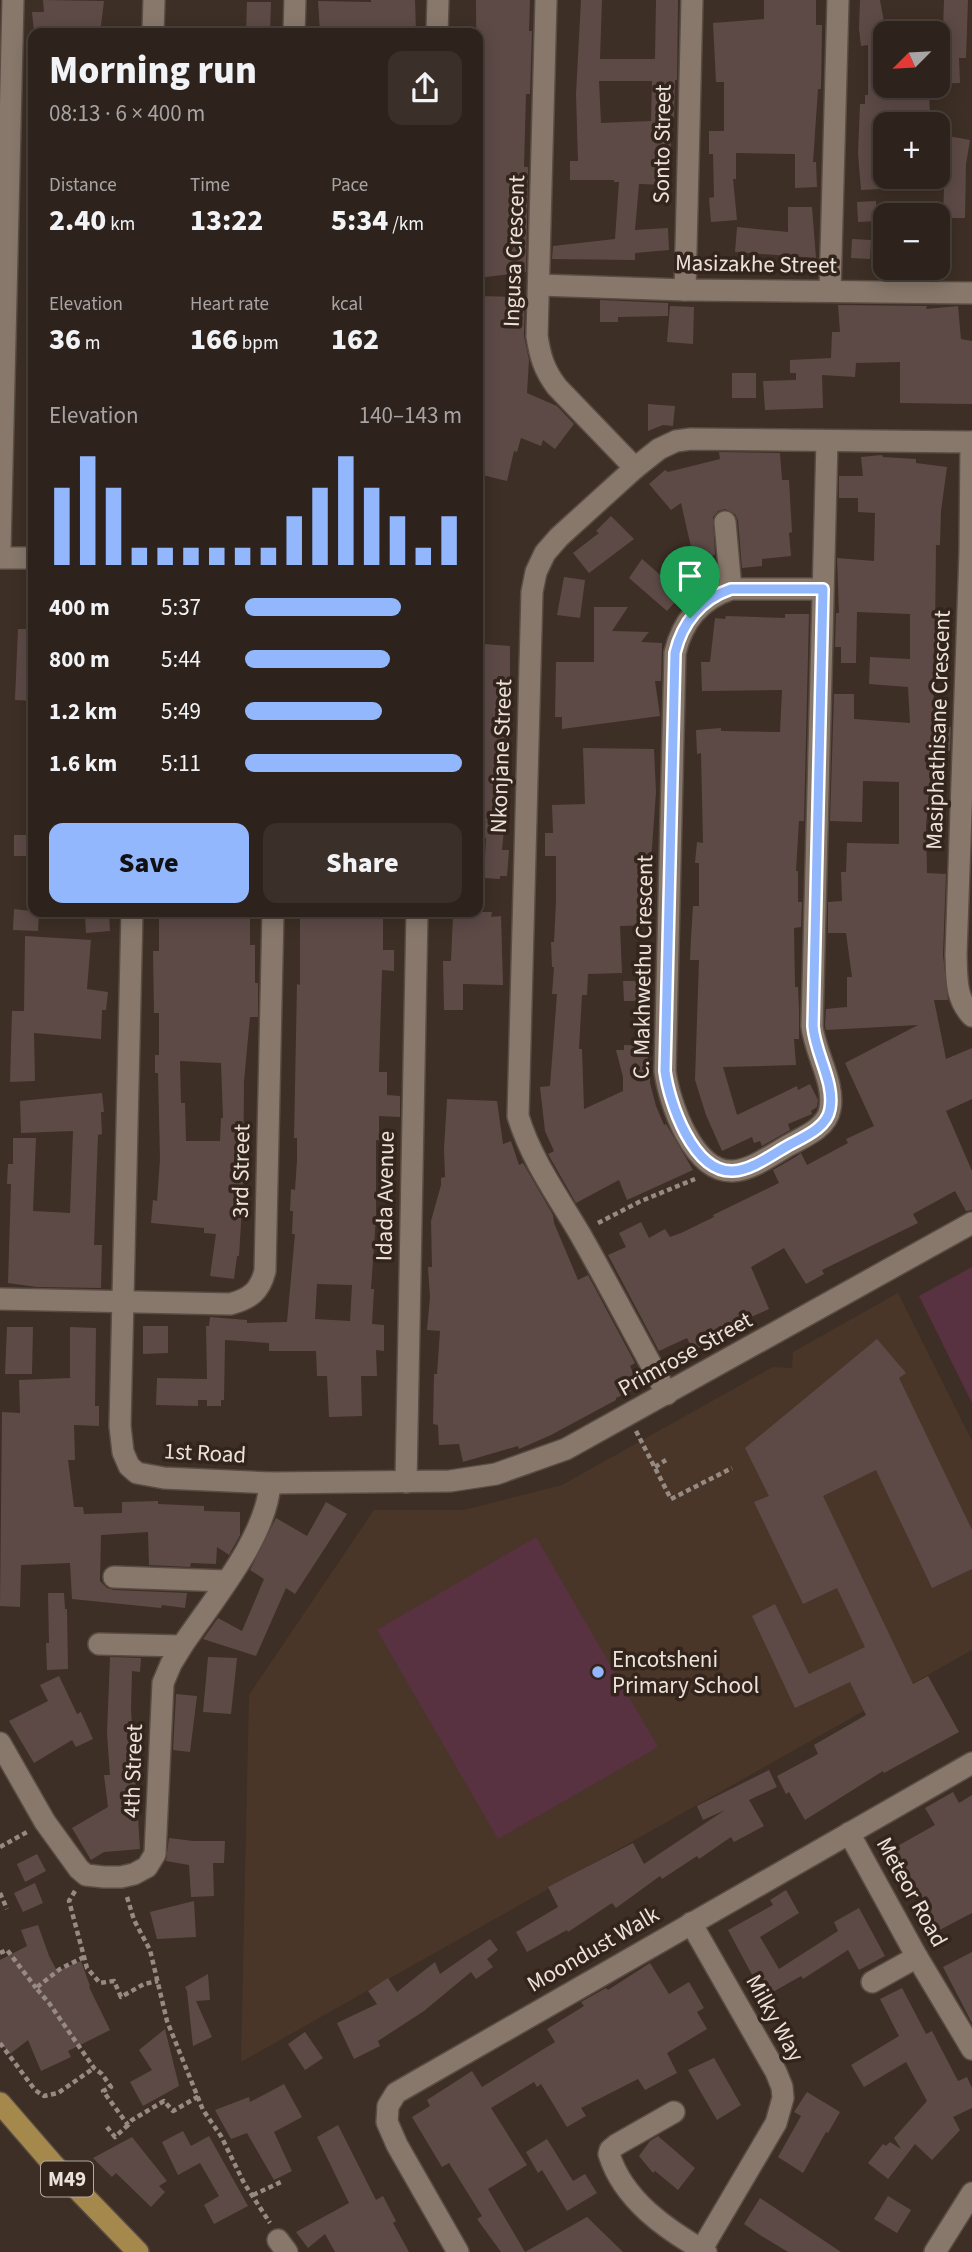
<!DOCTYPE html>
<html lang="en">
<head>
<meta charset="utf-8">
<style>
	:root { --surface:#2e231c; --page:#3a2f29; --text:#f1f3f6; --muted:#a7a4a3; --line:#49403b; --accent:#93b7fd }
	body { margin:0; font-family:"Source Sans 3",sans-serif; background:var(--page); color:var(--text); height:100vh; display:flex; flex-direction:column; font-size:26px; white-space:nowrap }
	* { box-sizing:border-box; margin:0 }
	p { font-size:23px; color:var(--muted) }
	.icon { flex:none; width:38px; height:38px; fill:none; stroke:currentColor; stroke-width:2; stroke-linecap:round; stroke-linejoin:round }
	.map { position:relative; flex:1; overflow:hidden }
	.details { position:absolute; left:28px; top:28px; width:455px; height:889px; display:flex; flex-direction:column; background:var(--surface); border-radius:14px; box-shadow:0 4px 18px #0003,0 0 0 2px var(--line) }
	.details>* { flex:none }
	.needle { width:46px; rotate:246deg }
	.tools { position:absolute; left:873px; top:21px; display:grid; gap:14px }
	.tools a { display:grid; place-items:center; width:77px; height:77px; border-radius:14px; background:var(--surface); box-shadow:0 4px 18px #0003,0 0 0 2px var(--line); font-size:35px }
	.pin { position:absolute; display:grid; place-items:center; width:60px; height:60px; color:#fff; margin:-72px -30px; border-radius:50% 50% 50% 0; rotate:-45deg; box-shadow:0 0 7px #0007 }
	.pin .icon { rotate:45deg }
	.round { display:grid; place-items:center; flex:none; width:74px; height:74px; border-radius:14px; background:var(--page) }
	.headline { display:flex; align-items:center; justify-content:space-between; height:119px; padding:0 21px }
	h1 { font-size:38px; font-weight:800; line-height:52px }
	.figures { display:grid; grid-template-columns:repeat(3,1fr); gap:10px; height:119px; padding:7px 21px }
	.figures div { display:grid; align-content:center }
	.figures b { font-size:30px; font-weight:800 }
	.figures small { font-size:19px; font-weight:400 }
	.figures p { font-size:19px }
	.chart { height:196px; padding:14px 21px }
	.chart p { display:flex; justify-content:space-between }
	.chart svg { width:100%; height:126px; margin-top:7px; stroke:var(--accent); stroke-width:6 }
	.cta { display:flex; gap:14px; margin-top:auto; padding:14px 21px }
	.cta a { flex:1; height:80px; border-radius:14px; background:var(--accent); color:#111; font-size:28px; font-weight:800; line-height:80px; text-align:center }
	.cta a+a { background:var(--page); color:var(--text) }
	ul { padding:0 21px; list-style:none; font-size:23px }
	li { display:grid; grid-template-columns:112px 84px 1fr; align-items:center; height:52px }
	li i { height:18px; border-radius:9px; background:var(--accent) }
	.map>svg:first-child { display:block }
</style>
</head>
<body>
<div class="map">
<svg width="972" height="2252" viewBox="0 0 972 2252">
	<rect width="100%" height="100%" fill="#3d2f25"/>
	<polygon fill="#493628" points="898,1293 972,1441 972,1650 241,2062 249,1695 374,1510 464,1510 562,1485 773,1367 792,1368 793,1352"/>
	<g fill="#583241">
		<polygon points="972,1267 972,1403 919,1296"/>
		<polygon points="536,1537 658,1747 498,1839 377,1630"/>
	</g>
	<g fill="#5d4a47" fill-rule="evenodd">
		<polygon points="43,0 104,1 100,33 34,31 32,12 44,12"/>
		<polygon points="371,0 415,0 416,33 320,33 318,1 371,2"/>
		<polygon points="476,0 530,0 529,31 532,31 530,94 526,94 524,167 528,167 526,272 478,278"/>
		<path d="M 581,0 L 602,0 L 600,59 L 655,59 L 656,0 L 678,0 L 677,80 L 675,80 L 674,118 L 669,117 L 671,148 L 670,148 L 669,185 L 639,184 L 635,230 L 668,228 L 669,250 L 635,253 L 635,260 L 552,259 L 553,246 L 615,239 L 619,182 L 614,182 L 614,180 L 570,180 L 570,161 L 578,161 L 576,94 ZM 599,81 L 652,81 L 651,121 L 601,123 Z"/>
		<polygon points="764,0 816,0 816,25 822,25 821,89 818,89 813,162 816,162 817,187 795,188 795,154 736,153 736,179 733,179 737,220 711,222 709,198 714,197 713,154 709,154 709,131 724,131 724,82 716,82 713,23 764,19"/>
		<polygon points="860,0 880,0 886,33 886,95 929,93 930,112 892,114 892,117 886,117 880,189 861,190 858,153 860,104 865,104 865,95 868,95 868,45 861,46 859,29"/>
		<polygon points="944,0 968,0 966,58 959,58 960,83 938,84 938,61 942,61"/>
		<polygon points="247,2 271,2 270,33 246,33"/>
		<polygon points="943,135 970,140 966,164 965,218 943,218 944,188 934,187 936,177 938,177"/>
		<polygon points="876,201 877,221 858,222 857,202"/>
		<polygon points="788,207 812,207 816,258 735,252 737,227 788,232"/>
		<polygon points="852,239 871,240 870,259 851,258"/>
		<polygon points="478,296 525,297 524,336 529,360 527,393 557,406 574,424 555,449 543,440 541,446 521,438 517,452 514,451 507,481 478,474"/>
		<polygon points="600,300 668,303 668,316 618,317 618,322 600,322"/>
		<polygon points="838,305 927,306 926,309 958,306 961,339 972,341 972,404 900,403 900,362 856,363 855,377 822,375 823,408 765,410 763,381 796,380 796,373 790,373 790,360 831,358 832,332 840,332"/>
		<polygon points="670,306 694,307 693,344 667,342"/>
		<rect x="732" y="373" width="24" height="25"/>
		<polygon points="648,404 675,406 673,426 663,425 648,431"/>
		<polygon points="719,452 780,453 782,480 789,480 792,532 789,533 791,556 762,559 762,566 742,568 738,520 735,514 725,509 718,511 713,517 715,555 694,560 681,503 671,510 649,484 665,470 668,472 720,459"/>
		<polygon points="882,455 883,457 916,459 916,463 947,467 941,511 940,545 936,545 935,631 937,631 937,650 934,650 933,684 935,728 951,727 950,751 929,752 931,776 926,825 927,873 946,874 943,955 948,1000 934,1000 946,1059 972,1048 972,1099 946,1111 972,1171 972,1210 966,1211 955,1191 913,1214 918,1223 822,1270 824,1274 806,1284 784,1248 751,1267 769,1309 738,1323 740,1326 693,1351 687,1338 659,1351 608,1255 626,1247 619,1233 641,1222 649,1238 665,1229 670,1237 681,1233 714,1217 713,1215 779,1183 773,1170 797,1156 801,1153 807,1165 848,1143 846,1139 874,1126 845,1063 918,1025 826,1030 825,1025 826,1009 847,1007 847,977 852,977 846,933 828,933 828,902 842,901 841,872 846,872 847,843 899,844 899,782 863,781 862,822 830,821 834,694 854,694 854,719 910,723 908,687 869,684 870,657 910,659 910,614 857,612 856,663 841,663 841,647 835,647 836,613 839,613 837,558 874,561 875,513 858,512 858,498 839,498 839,476 863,476 861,457"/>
		<polygon points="611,516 634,539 589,573 573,553 599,533 596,531"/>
		<polygon points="642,559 682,594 667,611 629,578"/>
		<polygon points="564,577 585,580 580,618 557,615"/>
		<polygon points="594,607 628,607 612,631 649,632 641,642 662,643 661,681 655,681 660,716 562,729 562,717 555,717 556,662 594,662"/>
		<polygon points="785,614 809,614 804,821 799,821 796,871 798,871 798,902 802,902 801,927 794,928 795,987 798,987 799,1010 799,1039 794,1039 796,1065 723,1067 737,1115 797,1086 798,1090 810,1084 818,1100 817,1107 811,1111 812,1114 788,1124 790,1130 762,1146 760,1141 754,1143 752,1137 722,1151 706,1115 695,1080 699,960 690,960 691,938 693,906 699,906 699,863 695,863 697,842 703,843 701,753 697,754 696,730 721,728 721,731 780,732 782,690 702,691 701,662 710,662 715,618 725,619 726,616 785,618"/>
		<polygon points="18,629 33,629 33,701 15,700"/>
		<polygon points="484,644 510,646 510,681 507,681 507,762 505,762 503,817 505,818 502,850 509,850 507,876 500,876 500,879 484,878 486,838 478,838"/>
		<polygon points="583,748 654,749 656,792 648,902 652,902 653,925 620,926 622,973 588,974 587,995 582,995 579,1049 582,1049 584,1109 623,1091 623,1077 616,1050 624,1050 624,1045 648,1046 648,1059 651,1059 650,1083 656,1106 664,1125 666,1124 693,1170 627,1200 619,1180 576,1203 548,1154 554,1151 545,1131 540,1087 550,1086 557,994 552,994 554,967 552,967 551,942 554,942 556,902 556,856 545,856 545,833 553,833 552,805 585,804"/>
		<rect x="14" y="835" width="19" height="21"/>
		<polygon points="14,909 39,912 38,931 13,930"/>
		<path d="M 159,912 L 250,912 L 250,945 L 255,945 L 255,983 L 258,983 L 258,1017 L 250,1017 L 244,1081 L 243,1191 L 239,1256 L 237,1256 L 234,1279 L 210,1276 L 216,1234 L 204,1233 L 204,1228 L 151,1223 L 153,1200 L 157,1201 L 160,1159 L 158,1073 L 155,1073 L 155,1055 L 159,1055 L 159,1013 L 154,1013 L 153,951 L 159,951 ZM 180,1061 L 221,1063 L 223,1118 L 221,1118 L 220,1141 L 186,1141 L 185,1103 L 181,1103 Z"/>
		<path d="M 300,912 L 383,912 L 383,950 L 394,950 L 394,971 L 382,970 L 379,1072 L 387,1072 L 387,1095 L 400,1096 L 400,1117 L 379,1116 L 379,1140 L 376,1140 L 376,1217 L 371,1289 L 374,1289 L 372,1324 L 384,1325 L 384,1351 L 376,1350 L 377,1376 L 361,1376 L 362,1416 L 329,1417 L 327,1376 L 317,1376 L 316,1351 L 269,1351 L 269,1343 L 225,1340 L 224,1400 L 221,1400 L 221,1406 L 207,1406 L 207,1400 L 198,1400 L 198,1406 L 156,1405 L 157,1378 L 207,1379 L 206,1326 L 209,1326 L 210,1317 L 247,1320 L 247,1323 L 287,1322 L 295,1234 L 292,1234 L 293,1211 L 290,1211 L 291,1189 L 295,1190 L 297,1160 L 297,1138 L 294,1138 L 297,984 L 300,985 ZM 317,1284 L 352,1285 L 350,1321 L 315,1319 Z"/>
		<polygon points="457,912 492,912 491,917 501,916 503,985 463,984 463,1010 444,1010 443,961 451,961 453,915 457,916"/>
		<polygon points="109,914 110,931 86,933 85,915"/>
		<polygon points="25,936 91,940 87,989 108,992 106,1010 102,1010 101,1039 34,1033 35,1081 10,1082 12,1011 24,1011"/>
		<polygon points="623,981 648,981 648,1001 624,1001"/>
		<polygon points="102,1093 104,1112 101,1112 102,1134 98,1135 94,1245 102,1245 101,1288 37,1287 8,1283 11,1184 7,1184 8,1164 13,1164 13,1138 36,1138 33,1211 70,1213 73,1131 21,1133 20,1101"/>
		<polygon points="447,1099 497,1101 503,1144 511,1141 519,1165 523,1163 553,1215 554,1223 578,1280 588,1275 635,1363 630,1366 635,1377 626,1381 631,1391 616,1398 616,1400 551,1435 519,1449 518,1446 463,1462 459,1444 439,1445 438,1425 433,1424 434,1374 437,1374 440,1331 427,1330 430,1297 428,1267 432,1267 431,1221 441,1185 441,1178 445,1177 444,1149"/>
		<polygon points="143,1326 168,1326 168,1353 143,1354"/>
		<polygon points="7,1327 33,1327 32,1374 5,1374"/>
		<polygon points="70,1327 96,1328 95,1406 99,1406 99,1426 74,1425 75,1460 68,1460 74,1507 83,1507 84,1514 122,1513 122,1502 158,1501 158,1504 204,1506 204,1511 240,1512 240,1535 229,1555 217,1547 216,1564 191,1563 190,1567 149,1565 148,1532 101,1535 100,1581 107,1588 114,1590 187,1593 185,1608 162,1605 161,1608 72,1599 70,1563 21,1565 20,1607 0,1606 2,1412 20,1413 19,1380 70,1378"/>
		<polygon points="877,1339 906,1373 899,1378 972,1530 972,1569 932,1588 876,1470 823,1496 913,1684 928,1676 959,1732 884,1773 883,1771 805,1820 789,1792 786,1794 777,1776 818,1754 814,1745 866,1715 850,1682 795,1708 752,1616 775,1604 809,1674 865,1647 837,1588 803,1604 754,1502 769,1496 745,1448"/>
		<polygon points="326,1502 347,1514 295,1594 286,1588 256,1656 203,1639 218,1618 242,1631 264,1579 250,1570 276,1518 307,1536"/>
		<polygon points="48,1593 64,1593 65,1609 67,1609 68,1669 47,1670 46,1643 49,1643"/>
		<polygon points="110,1657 141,1658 140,1672 132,1671 131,1710 140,1849 104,1852 91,1860 72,1828 108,1807 104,1775 110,1775 107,1733"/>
		<polygon points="208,1657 237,1658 231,1714 203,1712"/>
		<polygon points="59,1676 77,1714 81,1712 93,1739 76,1747 72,1740 34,1763 9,1721 48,1701 40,1685"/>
		<polygon points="176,1694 197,1696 190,1752 173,1750"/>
		<polygon points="769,1770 777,1787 749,1800 764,1826 734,1842 731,1837 699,1859 697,1856 662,1879 660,1876 616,1908 612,1903 568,1932 567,1930 527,1952 516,1932 558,1907 548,1887 633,1843 644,1864 725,1810 703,1820 697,1806"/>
		<polygon points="953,1792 959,1803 972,1795 972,1913 930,1935 919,1913 928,1908 894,1848 935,1825 925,1808"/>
		<polygon points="169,1838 193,1841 225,1841 224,1863 213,1863 214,1896 191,1897 189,1865 166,1861"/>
		<polygon points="37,1854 46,1871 25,1882 17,1864"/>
		<polygon points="35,1883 43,1903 23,1912 14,1893"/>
		<polygon points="786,1890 799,1913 760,1937 779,1969 838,1931 834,1922 859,1908 885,1956 859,1970 848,1950 803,1979 801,1976 764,1997 728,1930 773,1905 770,1900"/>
		<polygon points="194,1901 196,1937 157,1939 150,1912"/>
		<polygon points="38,1925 49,1956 57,1971 81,1961 90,1986 89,1987 110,2030 68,2051 71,2057 41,2071 28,2040 10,2054 0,2042 0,1960 27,1946 21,1930"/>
		<polygon points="490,1939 498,1950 487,1959 493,1967 476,1979 471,1972 424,2011 378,2041 380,2046 354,2059 337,2023 377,2004 368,1991 388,1978 397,1992 435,1962 440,1974"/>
		<polygon points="972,1952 972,2023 943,1967"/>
		<polygon points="650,1963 669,1994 689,1982 704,2008 697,2012 707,2029 667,2053 677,2073 645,2090 638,2079 581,2108 586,2116 567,2127 541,2084 537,2087 534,2082 491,2108 527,2165 488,2189 525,2252 587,2217 623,2252 501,2252 477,2219 482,2216 449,2163 442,2167 412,2117 430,2106 427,2100 472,2071 482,2087 555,2042 547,2029 584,2006 581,2002 606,1988 608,1990"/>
		<polygon points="208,1974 210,2000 196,2001 212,2037 193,2046 187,1991 185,1987"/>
		<polygon points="902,1988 926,2034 932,2031 958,2081 967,2077 972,2088 972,2108 953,2117 960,2130 932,2160 915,2144 888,2179 868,2163 883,2144 886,2146 890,2142 901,2149 894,2138 927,2101 906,2062 864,2087 851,2065 899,2036 880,1999"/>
		<polygon points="165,2029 179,2086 143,2106 130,2082 152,2070 139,2050"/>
		<polygon points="305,2032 323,2058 305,2070 288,2044"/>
		<polygon points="714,2058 741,2105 717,2120 688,2070"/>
		<polygon points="284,2084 302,2117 274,2132 292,2171 274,2180 247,2133 231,2139 215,2110 249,2097 250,2102"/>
		<polygon points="807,2092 840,2112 828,2133 826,2132 803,2173 778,2157 801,2116 794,2112"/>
		<polygon points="338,2125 376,2200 383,2196 396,2221 393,2223 409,2252 335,2252 325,2234 308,2248 296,2232 349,2203 317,2137"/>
		<polygon points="183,2131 191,2146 209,2136 248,2206 214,2224 204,2205 219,2196 200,2163 178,2175 162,2142"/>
		<polygon points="658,2136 695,2168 678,2190 655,2171 653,2173 639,2156 650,2141"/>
		<polygon points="132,2137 167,2181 159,2186 165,2192 151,2207 116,2173 112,2177 93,2158"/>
		<polygon points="547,2139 573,2181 585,2174 597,2193 567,2211 542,2170 538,2173 526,2152"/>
		<polygon points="888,2196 911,2210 897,2233 874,2219"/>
		<polygon points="760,2198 841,2252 788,2252 760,2235 744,2224"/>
	</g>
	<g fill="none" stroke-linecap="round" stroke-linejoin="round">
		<defs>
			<g id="minor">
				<path d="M 546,0 L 537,336 C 540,356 544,370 557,387 L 635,468"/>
				<polyline points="153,33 154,0"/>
				<polyline points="294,33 295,0"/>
				<polyline points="437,33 438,0"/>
				<polyline points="539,285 685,290 972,293"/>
				<polyline points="685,290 692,0"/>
				<polyline points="830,291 838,0"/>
				<path d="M 971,442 L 970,552 L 956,955 C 957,978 955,998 972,1016"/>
				<polyline points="725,522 731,589"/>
				<polyline points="0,550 13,0"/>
				<polyline points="0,558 33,558"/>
				<path d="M 823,589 L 731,589 C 701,599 682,622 675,653 L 665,1071 C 669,1102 693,1173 733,1171 C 753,1170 774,1153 791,1144 C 806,1136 827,1127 830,1109 C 835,1082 815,1054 812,1026 L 827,441"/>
				<polyline points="132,912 120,1426 123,1452 129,1466 137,1473 164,1478 270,1483 450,1481 496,1474 566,1449 972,1223"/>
				<path d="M 0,1299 L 230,1304 C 250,1299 260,1291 265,1271 L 273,912"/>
				<path d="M 667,1394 C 638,1341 610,1287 580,1234 C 557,1195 531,1159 518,1116 L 532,592 L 536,572 L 545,553 L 559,537 L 635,468 L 659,449 L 676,441 L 691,439 L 972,442"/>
				<polyline points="406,1482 417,912"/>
				<polyline points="114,1577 226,1581"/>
				<polyline points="99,1644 182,1646"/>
				<path d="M 0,1743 L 45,1822 L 79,1869 L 86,1875 L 104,1877 L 121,1877 L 134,1874 L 147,1867 L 155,1854 L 163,1683 L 171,1664 L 182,1646 C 212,1601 267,1537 270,1483"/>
				<polyline points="849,1833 917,1957 972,2049"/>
				<polyline points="691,1923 776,2072 782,2087 783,2098 776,2123 700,2252"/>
				<polyline points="872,1982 917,1957"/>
				<path d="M 674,2112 L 616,2145 L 610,2150 L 609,2154 C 623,2200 667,2230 706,2252"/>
				<polyline points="278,2240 287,2252"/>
				<polyline points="458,2252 397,2145 387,2122 388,2106 396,2093 972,1763"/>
				<polyline points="935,2252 972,2193"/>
			</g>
			<polyline id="major" points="0,2103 52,2163 138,2252"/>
		</defs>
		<use href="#minor" stroke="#584c43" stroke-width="24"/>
		<use href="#major" stroke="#584c43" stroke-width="24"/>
		<g stroke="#968a82" stroke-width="4.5" stroke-dasharray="5 3.5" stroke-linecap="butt">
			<polyline points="598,1223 641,1201 695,1179"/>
			<polyline points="636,1431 671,1499 732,1468"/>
			<polyline points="655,1467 666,1460"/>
			<polyline points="0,1847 27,1832"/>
			<polyline points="75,1891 69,1901 87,1968 100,1983 114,1981 121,1997 144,1984 158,1981"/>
			<polyline points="0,1893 7,1909"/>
			<polyline points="127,1897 134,1920 150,1950 167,2021 203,2110 221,2136 244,2183 270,2223"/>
			<polyline points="0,1953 7,1950 36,1988"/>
			<polyline points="84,1957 60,1969 36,1988 49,2003 94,2068 102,2074 111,2087 103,2091 128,2125 132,2120 164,2101 173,2111 199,2096"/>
			<polyline points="0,2043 35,2090 44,2096 58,2093 94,2068"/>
			<polyline points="107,2127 115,2137 128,2125"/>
			<polyline points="253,2195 281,2182"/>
		</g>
		<use href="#minor" stroke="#88786c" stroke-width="21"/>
		<use href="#major" stroke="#a5894c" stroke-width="21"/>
	</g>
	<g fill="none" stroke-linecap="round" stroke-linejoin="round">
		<defs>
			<path id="route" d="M 731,589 L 823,589 L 813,1026 C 815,1054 835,1082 830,1109 C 827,1127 806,1136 791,1144 C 774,1153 753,1170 733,1171 C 693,1173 669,1102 665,1071 L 675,653 C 682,623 701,599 731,589 Z"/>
		</defs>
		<use href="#route" stroke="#fff" stroke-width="14"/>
		<use href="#route" stroke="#93b7fd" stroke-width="9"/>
	</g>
	<circle fill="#93b7fd" stroke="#33251b" stroke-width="2.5" cx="598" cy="1672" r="7"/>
	<g text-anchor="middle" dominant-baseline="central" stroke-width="7" stroke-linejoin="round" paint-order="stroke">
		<rect fill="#33251b" stroke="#b4a9a2" stroke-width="2" x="41" y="2161.5" width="52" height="35" rx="5"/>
		<g font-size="21" font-weight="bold" fill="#ece2dc">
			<text x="67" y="2179">M49</text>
		</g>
		<g font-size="23" fill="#ece2dc" stroke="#33251b">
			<text transform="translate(662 144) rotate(-89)">Sonto Street</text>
			<text transform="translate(514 251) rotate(-88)">Ingusa Crescent</text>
			<text transform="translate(756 264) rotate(1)">Masizakhe Street</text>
			<text transform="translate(938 730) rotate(-88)">Masiphathisane Crescent</text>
			<text transform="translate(501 756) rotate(-88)">Nkonjane Street</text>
			<text transform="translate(643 967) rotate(-89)">C. Makhwethu Crescent</text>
			<text transform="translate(241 1171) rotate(-89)">3rd Street</text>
			<text transform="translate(385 1196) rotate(-89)">Idada Avenue</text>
			<text transform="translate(685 1354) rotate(-29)">Primrose Street</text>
			<text transform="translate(205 1453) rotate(3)">1st Road</text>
			<text transform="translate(133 1771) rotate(-88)">4th Street</text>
			<text transform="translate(912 1892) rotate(61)">Meteor Road</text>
			<text transform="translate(593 1949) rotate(-30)">Moondust Walk</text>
			<text transform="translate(775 2018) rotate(61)">Milky Way</text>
		</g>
		<g font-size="23" fill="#ece2dc" stroke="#33251b" text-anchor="start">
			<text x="612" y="1659">Encotsheni<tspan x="612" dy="26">Primary School</tspan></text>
		</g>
	</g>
</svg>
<div class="tools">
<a><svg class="needle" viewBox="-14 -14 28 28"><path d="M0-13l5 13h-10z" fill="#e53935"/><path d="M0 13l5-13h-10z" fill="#a7a4a3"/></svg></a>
<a>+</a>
<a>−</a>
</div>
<div class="pin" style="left:690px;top:618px;background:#1e9e55"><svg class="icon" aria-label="arrive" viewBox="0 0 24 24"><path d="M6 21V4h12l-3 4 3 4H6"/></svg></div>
<section class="details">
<div class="headline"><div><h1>Morning run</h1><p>08:13 · 6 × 400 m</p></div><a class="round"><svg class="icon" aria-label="share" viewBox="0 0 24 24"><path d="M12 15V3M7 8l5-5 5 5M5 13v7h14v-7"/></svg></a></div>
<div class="figures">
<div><p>Distance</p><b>2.40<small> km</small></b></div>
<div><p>Time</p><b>13:22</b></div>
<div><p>Pace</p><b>5:34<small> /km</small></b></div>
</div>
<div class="figures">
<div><p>Elevation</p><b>36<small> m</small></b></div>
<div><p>Heart rate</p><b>166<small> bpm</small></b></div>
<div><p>kcal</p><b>162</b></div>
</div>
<div class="chart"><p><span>Elevation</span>140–143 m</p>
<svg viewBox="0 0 160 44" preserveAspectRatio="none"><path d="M5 44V17M15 44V6M25 44V17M35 44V38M45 44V38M55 44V38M65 44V38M75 44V38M85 44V38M95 44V27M105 44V17M115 44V6M125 44V17M135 44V27M145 44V38M155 44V27"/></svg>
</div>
<ul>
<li><b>400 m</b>5:37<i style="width:72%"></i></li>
<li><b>800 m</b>5:44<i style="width:67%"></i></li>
<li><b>1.2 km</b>5:49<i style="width:63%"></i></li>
<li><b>1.6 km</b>5:11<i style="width:100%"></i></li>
</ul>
<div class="cta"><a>Save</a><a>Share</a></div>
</section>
</div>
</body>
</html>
